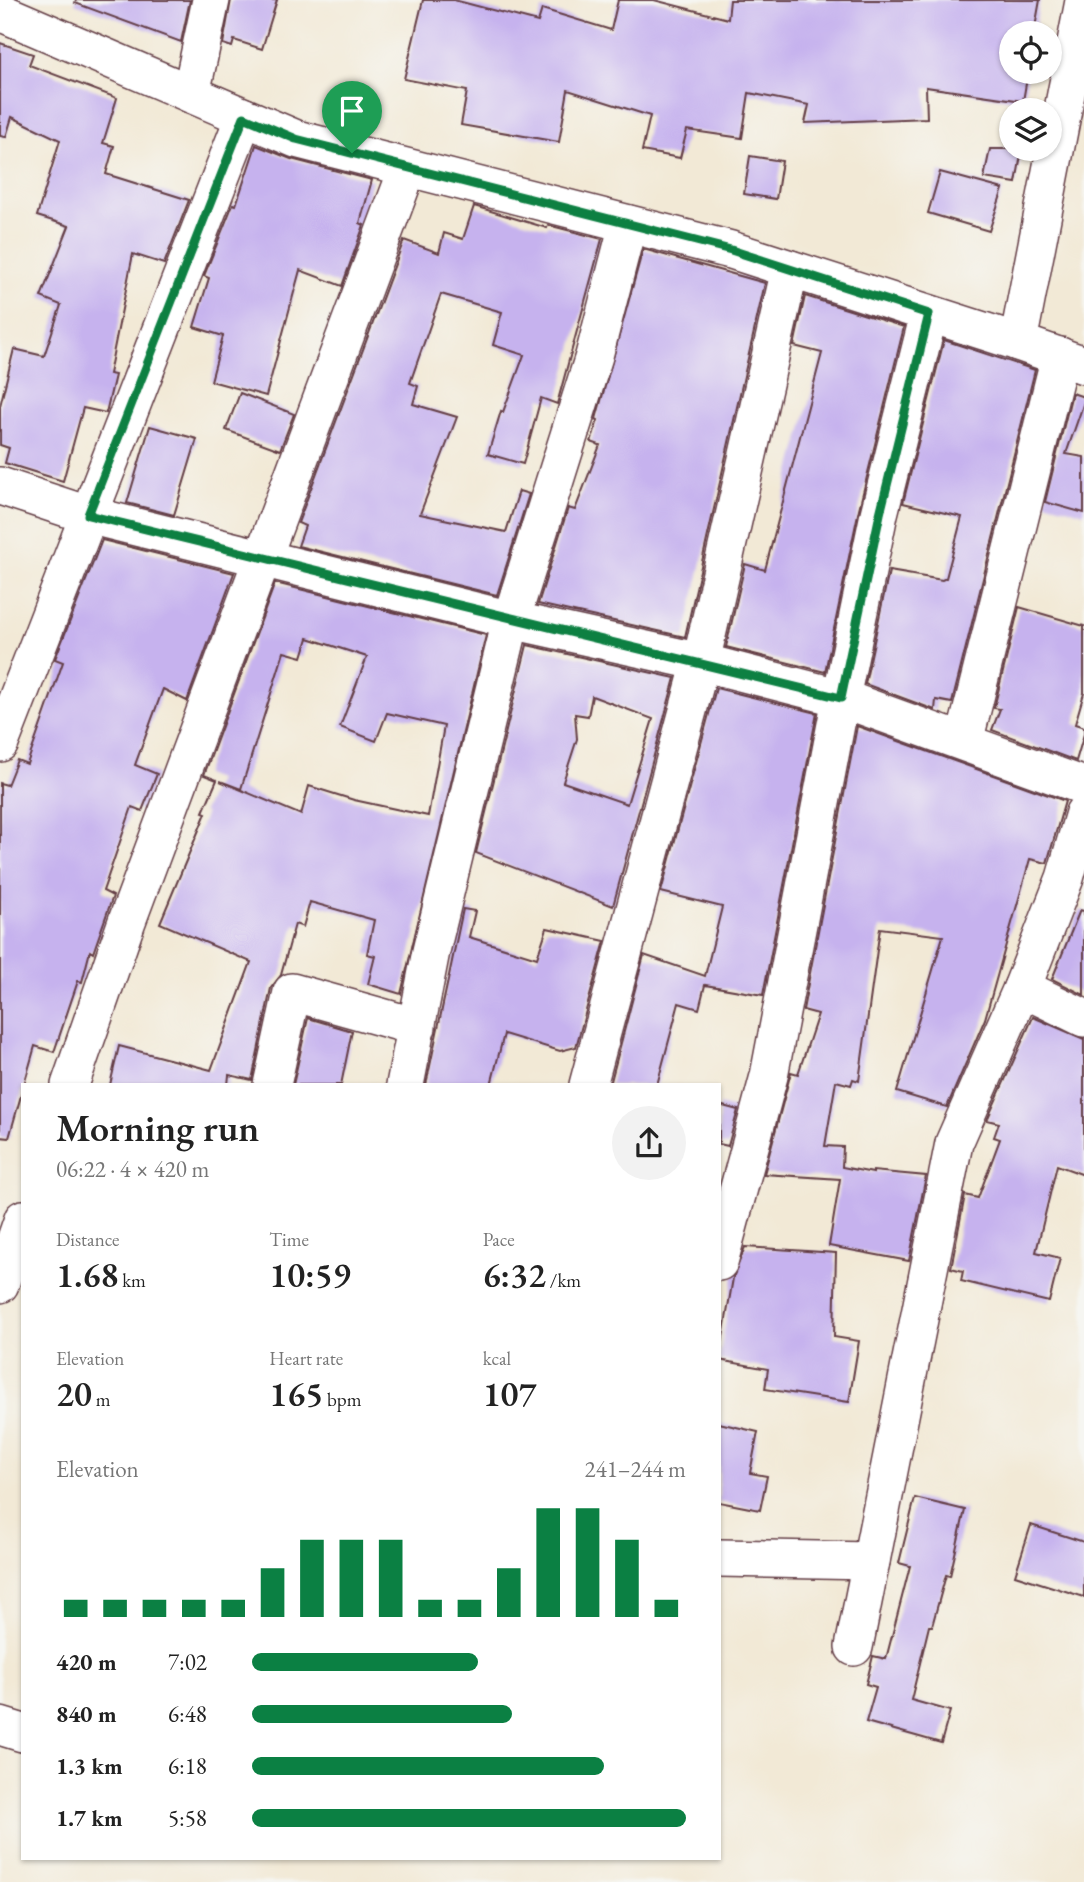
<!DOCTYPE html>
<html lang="en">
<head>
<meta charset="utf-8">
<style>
	:root { --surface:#fff; --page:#f2f2f2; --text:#222; --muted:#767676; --accent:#0b8043 }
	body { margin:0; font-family:"EB Garamond",serif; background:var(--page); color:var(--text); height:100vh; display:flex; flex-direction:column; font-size:26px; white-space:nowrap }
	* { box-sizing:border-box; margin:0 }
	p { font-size:23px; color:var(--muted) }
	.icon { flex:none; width:38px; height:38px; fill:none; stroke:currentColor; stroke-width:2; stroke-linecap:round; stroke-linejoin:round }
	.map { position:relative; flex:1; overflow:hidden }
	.details { position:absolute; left:21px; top:1083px; width:700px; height:777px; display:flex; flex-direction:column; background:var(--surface); border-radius:0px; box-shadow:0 2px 5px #0004 }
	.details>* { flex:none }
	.buttons { position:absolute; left:999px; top:21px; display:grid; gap:14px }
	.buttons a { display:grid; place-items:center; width:63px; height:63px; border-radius:50%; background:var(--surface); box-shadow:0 2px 5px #0004; font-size:35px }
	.pin { position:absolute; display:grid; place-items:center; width:60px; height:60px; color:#fff; margin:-72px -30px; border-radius:50% 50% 50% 0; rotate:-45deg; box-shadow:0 0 7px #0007 }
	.pin .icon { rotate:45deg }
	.round { display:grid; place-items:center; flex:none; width:74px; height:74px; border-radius:37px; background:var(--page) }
	.head { display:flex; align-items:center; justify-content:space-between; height:119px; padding:0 35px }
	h1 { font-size:38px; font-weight:600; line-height:52px }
	.metrics { display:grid; grid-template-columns:repeat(3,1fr); gap:10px; height:119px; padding:7px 35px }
	.metrics div { display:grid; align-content:center }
	.metrics b { font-size:35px; font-weight:600 }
	.metrics small { font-size:19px; font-weight:400 }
	.metrics p { font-size:19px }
	.chart { height:196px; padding:14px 35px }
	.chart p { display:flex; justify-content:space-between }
	.chart svg { width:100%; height:126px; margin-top:7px; stroke:var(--accent); stroke-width:6 }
	ul { padding:0 35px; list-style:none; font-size:23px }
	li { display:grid; grid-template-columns:112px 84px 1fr; align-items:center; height:52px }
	li i { height:18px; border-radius:9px; background:var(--accent) }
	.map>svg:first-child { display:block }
</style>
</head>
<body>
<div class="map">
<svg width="1084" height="1882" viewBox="0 0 1084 1882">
	<rect width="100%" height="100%" fill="#f6f6f2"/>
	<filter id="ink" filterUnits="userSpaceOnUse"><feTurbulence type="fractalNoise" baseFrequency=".0143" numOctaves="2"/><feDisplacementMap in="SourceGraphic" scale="14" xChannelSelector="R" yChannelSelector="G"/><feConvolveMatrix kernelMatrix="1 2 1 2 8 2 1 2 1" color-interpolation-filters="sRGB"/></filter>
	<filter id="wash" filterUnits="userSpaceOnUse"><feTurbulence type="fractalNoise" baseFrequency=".00686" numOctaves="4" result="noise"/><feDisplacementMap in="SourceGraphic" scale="28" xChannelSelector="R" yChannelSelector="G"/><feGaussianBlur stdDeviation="1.57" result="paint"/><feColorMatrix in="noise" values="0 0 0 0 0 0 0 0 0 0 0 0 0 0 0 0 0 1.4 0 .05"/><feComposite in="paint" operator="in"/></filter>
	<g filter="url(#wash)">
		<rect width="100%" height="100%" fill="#f2e9d6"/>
		<g id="blocks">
			<g fill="#c6b2ee" fill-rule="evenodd">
				<polygon points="76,0 190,0 181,42 75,3"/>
				<polygon points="231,0 277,0 262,49 234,40 232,47 223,44"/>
				<polygon points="423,0 454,0 538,22 542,9 611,30 618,0 654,0 728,19 730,0 1040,0 1034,33 1012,33 1012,72 1028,72 1023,101 926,87 927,118 805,123 809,105 749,93 742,138 687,130 680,158 642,151 650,116 568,90 559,142 461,125 467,91 404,79"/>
				<polygon points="0,43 33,54 29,65 117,98 103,143 114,146 106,174 189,200 164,264 133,254 109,374 115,375 106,413 83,408 63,481 5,463 9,448 0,445 0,406 14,349 44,356 61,305 41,297 69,226 37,216 60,140 12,117 6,137 0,136"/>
				<polygon points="256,145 291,159 372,180 360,223 364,225 342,286 300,270 266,396 211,381 223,336 194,327 209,278 204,276 233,204 236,205"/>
				<polygon points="990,149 1022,149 1016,183 984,178"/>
				<polygon points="750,156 782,161 776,199 744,194"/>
				<polygon points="940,172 1003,189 989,231 928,213"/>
				<polygon points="474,206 547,228 548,225 602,239 557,404 541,398 523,464 488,454 501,411 503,412 524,355 493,345 502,312 441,294 410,383 418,386 413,404 457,417 420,514 506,532 519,491 529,494 497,595 298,546 305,526 298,523 404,240 439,253 444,233 463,239"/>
				<polygon points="643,249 765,283 685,637 538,604 568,508 575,510 600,445 591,442 598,420 596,419"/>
				<polygon points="805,296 904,327 859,509 825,672 726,647 745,564 765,570 822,353 794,346"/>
				<polygon points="944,340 1035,370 952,703 936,700 935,710 865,684 889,571 942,580 946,578 962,517 903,503"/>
				<polygon points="240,393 294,414 280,450 226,430"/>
				<polygon points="1072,393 1084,397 1084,402 1066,454 1084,457 1084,513 1045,502"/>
				<polygon points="150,426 197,439 174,515 127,503"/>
				<polygon points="102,540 234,573 187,701 163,689 135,765 157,774 142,811 132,807 103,891 113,896 93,953 90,951 82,982 78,981 54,1052 35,1046 9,1138 0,1137 0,783 7,785 17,760 27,764 63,662 55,659"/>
				<path d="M 275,583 L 486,635 L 401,994 L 368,984 L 375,956 L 367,954 L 374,920 L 310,902 L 303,927 L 295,924 L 281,975 L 271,988 L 252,1080 L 229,1075 L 228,1085 L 110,1085 L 119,1046 L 211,1070 L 251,962 L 160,923 L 206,813 L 203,812 L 217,780 L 204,775 ZM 308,638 L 367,657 L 340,727 L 376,741 L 387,713 L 444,726 L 428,816 L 354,800 L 309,786 L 301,815 L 220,781 L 241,789 L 284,652 L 302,657 Z"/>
				<polygon points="1019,607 1084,626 1084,693 1075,724 1084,727 1084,734 1076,761 992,730 1000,709 994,708"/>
				<path d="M 527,645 L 675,678 L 613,906 L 476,853 ZM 592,696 L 653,719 L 627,804 L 563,782 L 577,739 L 575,714 L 588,716 Z"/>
				<polygon points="716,688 817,713 763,995 705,985 699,1009 679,1003 657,1085 610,1085 644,955 705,976 722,907 661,892"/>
				<polygon points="857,726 1065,801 1047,863 1030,859 985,1019 947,1107 897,1092 943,936 880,928 859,1081 853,1079 851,1085 836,1081 825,1146 843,1147 842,1167 873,1173 873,1171 926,1176 909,1261 829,1246 840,1179 764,1174 791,1072 798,1074 818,1014 803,1010"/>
				<polygon points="463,909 475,911 469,937 537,958 547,928 605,941 576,1047 560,1051 504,1034 491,1085 426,1085"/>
				<polygon points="1080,910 1084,911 1084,995 1052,979"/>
				<polygon points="1033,1017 1084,1039 1084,1175 1057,1165 1036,1252 1060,1258 1049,1302 961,1281 963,1271 951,1268 965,1195 978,1198 1000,1139 994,1137 999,1123 987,1120"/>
				<polygon points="308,1018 352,1031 341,1085 293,1085"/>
				<polygon points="719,1105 738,1110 728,1146 719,1144"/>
				<polygon points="745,1247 836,1253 834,1337 859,1341 849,1402 765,1389 768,1369 719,1360 733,1278"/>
				<polygon points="719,1423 758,1432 750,1473 767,1476 760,1510 719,1502"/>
				<polygon points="915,1498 965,1510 950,1576 946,1575 932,1626 929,1626 911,1700 950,1711 941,1743 866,1722 876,1687 866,1684 873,1656 886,1659 910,1566 899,1563"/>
				<polygon points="1031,1525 1084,1542 1084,1597 1015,1575"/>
			</g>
		</g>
	</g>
	<g filter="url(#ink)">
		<use href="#blocks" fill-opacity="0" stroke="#633d45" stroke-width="2"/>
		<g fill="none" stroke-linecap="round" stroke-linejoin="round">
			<defs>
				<g id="street">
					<polyline points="1084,1 1018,342 1084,365"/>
					<polyline points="0,12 296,139 731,250 1018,342"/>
					<polyline points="191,94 211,0"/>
					<polyline points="0,486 88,515 511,620 594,356 628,224"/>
					<polyline points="964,742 1060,356"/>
					<polyline points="0,743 244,117"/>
					<polyline points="1022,988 1084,1018"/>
					<polyline points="70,1085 127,921 408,168"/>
					<polyline points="272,1085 292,992 417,1027"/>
					<polyline points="405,1085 431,951 511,620 701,662 841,698 1084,786"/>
					<polyline points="588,1085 701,662 790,269"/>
					<polyline points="719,1262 769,1076 841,698 879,514 929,314"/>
					<polyline points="0,1284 23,1219"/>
					<polyline points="719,1558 871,1561"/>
					<polyline points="854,1647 954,1143 1022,988 1065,878 1084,813"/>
					<polyline points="0,1726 23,1733"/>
				</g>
			</defs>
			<use href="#street" stroke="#633d45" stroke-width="40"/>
			<use href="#street" stroke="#fff" stroke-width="37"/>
		</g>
	</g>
	<g fill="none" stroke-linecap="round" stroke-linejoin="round" filter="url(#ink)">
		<defs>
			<polygon id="route" points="244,117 296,139 731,250 929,314 880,514 841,698 88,515"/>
		</defs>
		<use href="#route" stroke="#fff" stroke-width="14"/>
		<use href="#route" stroke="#0b8043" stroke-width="9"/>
	</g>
</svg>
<div class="buttons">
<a><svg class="icon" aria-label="locate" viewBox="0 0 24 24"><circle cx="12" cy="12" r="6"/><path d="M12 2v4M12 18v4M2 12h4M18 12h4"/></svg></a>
<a><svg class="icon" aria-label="layers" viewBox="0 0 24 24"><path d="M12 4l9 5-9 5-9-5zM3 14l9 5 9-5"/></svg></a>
</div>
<div class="pin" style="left:352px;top:153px;background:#1e9e55"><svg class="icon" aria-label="arrive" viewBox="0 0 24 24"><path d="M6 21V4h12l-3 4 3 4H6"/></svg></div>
<section class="details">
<div class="head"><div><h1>Morning run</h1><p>06:22 · 4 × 420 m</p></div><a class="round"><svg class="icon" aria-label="share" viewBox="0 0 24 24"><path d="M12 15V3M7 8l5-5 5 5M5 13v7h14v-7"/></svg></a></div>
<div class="metrics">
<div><p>Distance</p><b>1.68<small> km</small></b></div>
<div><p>Time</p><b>10:59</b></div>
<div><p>Pace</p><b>6:32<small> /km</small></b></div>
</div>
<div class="metrics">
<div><p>Elevation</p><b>20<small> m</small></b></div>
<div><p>Heart rate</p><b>165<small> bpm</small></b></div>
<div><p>kcal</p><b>107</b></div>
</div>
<div class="chart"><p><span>Elevation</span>241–244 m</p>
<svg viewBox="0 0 160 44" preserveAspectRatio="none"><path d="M5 44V38M15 44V38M25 44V38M35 44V38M45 44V38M55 44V27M65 44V17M75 44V17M85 44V17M95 44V38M105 44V38M115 44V27M125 44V6M135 44V6M145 44V17M155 44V38"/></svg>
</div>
<ul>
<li><b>420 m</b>7:02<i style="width:52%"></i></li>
<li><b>840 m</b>6:48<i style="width:60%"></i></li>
<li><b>1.3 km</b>6:18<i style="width:81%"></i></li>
<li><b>1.7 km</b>5:58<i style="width:100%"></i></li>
</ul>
</section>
</div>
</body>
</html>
